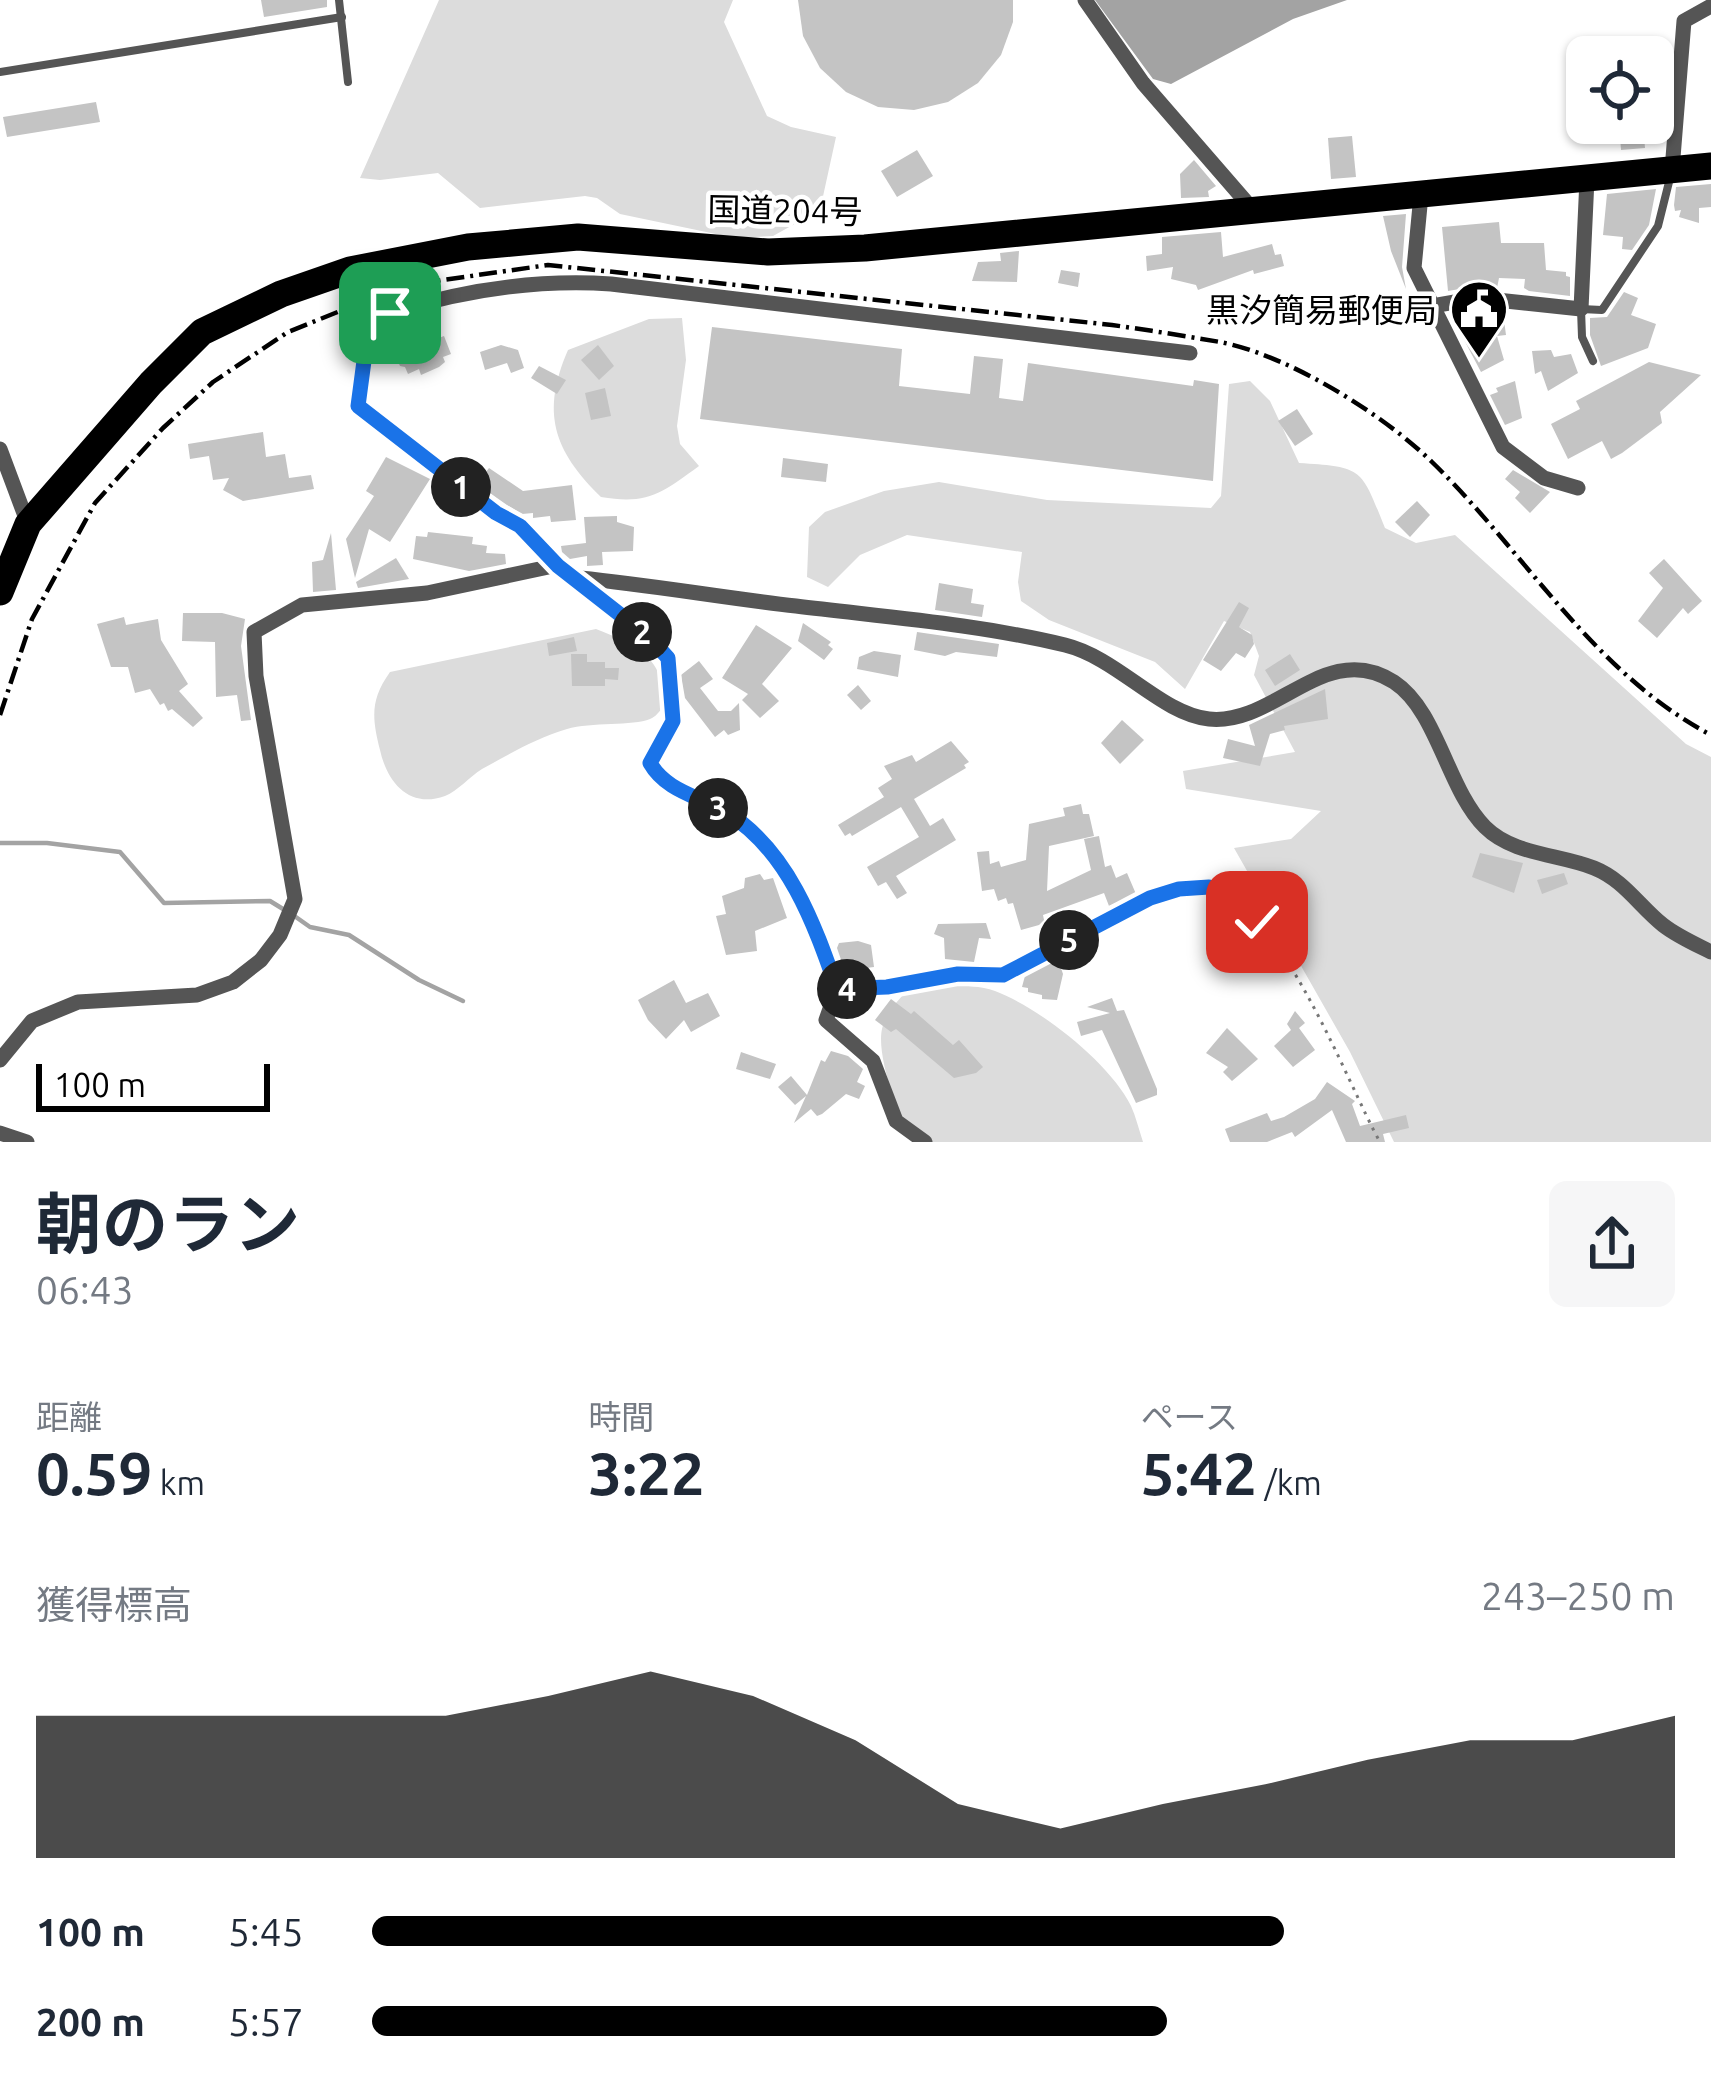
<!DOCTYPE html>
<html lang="ja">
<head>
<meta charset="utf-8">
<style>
	:root { --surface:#fff; --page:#f6f6f7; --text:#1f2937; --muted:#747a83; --accent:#000 }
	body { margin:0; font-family:Ubuntu,"Noto Sans JP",sans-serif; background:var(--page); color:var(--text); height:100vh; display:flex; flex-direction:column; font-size:45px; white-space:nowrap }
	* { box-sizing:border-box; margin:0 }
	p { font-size:39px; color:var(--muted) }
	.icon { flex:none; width:66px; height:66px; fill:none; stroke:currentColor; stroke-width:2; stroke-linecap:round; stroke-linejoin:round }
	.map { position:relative; height:1142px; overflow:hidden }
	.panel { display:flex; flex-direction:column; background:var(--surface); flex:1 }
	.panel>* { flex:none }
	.controls { position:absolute; left:1566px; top:36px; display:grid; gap:24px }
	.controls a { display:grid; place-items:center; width:108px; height:108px; border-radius:18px; background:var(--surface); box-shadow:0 3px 9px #0004; font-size:60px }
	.scale { position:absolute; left:36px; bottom:30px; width:234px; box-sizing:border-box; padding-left:12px; border:6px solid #000; border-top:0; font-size:33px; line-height:42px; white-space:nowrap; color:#000; -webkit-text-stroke:9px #fff; paint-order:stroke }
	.pin { position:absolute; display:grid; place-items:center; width:102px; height:102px; color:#fff; margin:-51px; border-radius:24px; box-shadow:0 6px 18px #0006 }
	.km { position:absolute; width:60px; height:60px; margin:-30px; border-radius:50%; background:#222; color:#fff; font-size:33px; line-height:60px; text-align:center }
	.round { display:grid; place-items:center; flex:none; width:126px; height:126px; border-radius:18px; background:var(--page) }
	.summary { display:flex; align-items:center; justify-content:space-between; height:204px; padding:0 36px }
	h1 { font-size:66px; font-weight:700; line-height:90px }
	.figures { display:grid; grid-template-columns:repeat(3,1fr); gap:18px; height:204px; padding:12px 36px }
	.figures div { display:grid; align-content:center }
	.figures b { font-size:60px; font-weight:700 }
	.figures small { font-size:33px; font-weight:400 }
	.figures p { font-size:33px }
	.chart { height:336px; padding:24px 36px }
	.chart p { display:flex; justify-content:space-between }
	.chart svg { width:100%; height:216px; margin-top:12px; fill:var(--accent); opacity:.7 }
	ul { padding:0 36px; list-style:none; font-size:39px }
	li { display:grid; grid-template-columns:192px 144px 1fr; align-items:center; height:90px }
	li i { height:30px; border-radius:15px; background:var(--accent) }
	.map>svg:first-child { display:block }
</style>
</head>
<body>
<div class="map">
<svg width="1711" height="1142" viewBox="0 0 1711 1142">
	<rect width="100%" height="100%" fill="#fff"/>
	<g fill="#dcdcdc">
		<polygon points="439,0 733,0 724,22 767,116 791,127 836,137 820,210 773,236 735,238 620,214 597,198 585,196 480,208 438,173 380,180 360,178"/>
		<path d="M 682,318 L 686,360 L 677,426 L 680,444 L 699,466 C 662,493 648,505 601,497 C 553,450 541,412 568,350 L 649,319 Z"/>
		<path d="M 1250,381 L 1270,401 L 1299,463 C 1365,467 1361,469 1385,528 L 1416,543 L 1455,535 L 1686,744 L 1711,757 L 1711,1142 L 1394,1142 L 1350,1052 L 1234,848 L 1291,839 L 1321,811 L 1186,789 L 1183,771 L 1295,752 L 1254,675 L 1259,656 L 1250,632 L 1224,621 L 1185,689 L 1155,662 L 1049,620 L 1021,601 L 1018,582 L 1022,552 L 907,535 L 860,555 L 828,587 L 807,577 L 809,527 L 825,512 L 884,491 L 939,482 L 1047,500 L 1211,508 L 1221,496 L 1229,384 Z"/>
		<path d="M 596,629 C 638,646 665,657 664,707 C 659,711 656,717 650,719 C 633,726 591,722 567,729 C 536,738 510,754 482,769 C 469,777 458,791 445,796 C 409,809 387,782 380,750 C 372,718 370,700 390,672 Z"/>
		<path d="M 948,984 C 964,986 981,986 995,991 C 1040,1008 1110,1063 1131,1106 C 1136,1117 1139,1130 1143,1142 L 914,1142 C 899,1119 876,1056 882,1029 C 886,1012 898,1001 909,988 Z"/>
	</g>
	<polygon fill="#a3a3a3" points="1095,0 1347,0 1293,19 1171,84 1153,79"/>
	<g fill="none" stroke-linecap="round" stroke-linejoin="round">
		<g stroke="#a3a3a3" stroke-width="4.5">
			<polyline points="0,843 47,843 120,852 164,903 270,901 283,909"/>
			<polyline points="293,915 310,927 349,935 419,980 463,1001"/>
		</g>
	</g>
	<g fill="#c4c4c4">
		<polygon points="261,0 327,0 327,7 264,17"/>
		<polygon points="798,0 1013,0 1013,22 1001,55 978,83 948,102 914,110 878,107 846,92 820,68 803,36"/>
		<polygon points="96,102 100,122 7,137 3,117"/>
		<polygon points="1619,123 1643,123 1645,148 1621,150"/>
		<polygon points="1352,136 1356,177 1331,179 1328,138"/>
		<polygon points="917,150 933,176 897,197 881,171"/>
		<polygon points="1194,160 1216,186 1208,191 1209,197 1181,198 1180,174"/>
		<polygon points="1711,184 1711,207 1699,208 1699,223 1679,217 1681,210 1675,211 1674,205 1676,187"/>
		<polygon points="1656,189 1649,225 1632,250 1622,249 1623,237 1603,235 1607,194"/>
		<polygon points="1406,214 1402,267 1406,289 1391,251 1383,216"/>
		<polygon points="1499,222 1501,243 1544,243 1546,270 1566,272 1566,276 1570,277 1570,296 1529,291 1524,288 1525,279 1499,278 1497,288 1477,286 1448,291 1442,227"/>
		<polygon points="1221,232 1223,257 1272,244 1275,255 1281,254 1284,266 1254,274 1253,270 1198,290 1196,285 1171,279 1173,267 1147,271 1146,256 1162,254 1162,237"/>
		<polygon points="1019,251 1017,282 972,281 978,262 1001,261 1000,253"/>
		<polygon points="1061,270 1080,273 1078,287 1058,283"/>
		<polygon points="1624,292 1638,298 1631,315 1656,324 1648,348 1601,366 1590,335 1590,318 1607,317"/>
		<polygon points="1478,310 1503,313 1506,335 1497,336 1504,360 1481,372 1451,315"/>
		<polygon points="712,327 902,349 899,386 970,394 974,356 1003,359 999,398 1023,401 1028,363 1193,386 1194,380 1219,384 1213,481 700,419"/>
		<polygon points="444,336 451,354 443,357 445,362 439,367 421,375 419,369 408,374 405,367 400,366 395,355"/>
		<polygon points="501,345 518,350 524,368 511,373 507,363 485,370 480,352"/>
		<polygon points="598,345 614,366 599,380 581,360"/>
		<polygon points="1551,350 1554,357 1571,354 1578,373 1548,391 1541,371 1535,374 1532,351"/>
		<polygon points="1649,362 1701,375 1660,412 1662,423 1622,453 1611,459 1602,441 1568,459 1551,424 1580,409 1576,401"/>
		<polygon points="539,366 566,380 557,394 531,378"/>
		<polygon points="1515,381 1522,418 1505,425 1490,395 1498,392 1496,388"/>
		<polygon points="605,388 611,416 591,420 585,393"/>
		<polygon points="1297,409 1313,434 1295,446 1278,421"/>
		<polygon points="263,432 266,457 285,454 289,478 311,475 314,489 243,501 223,490 229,478 213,480 209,456 190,459 188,444"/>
		<polygon points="386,457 430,479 390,542 369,529 355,578 346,539 374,496 366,491"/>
		<polygon points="783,458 828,464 826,482 781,477"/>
		<polygon points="489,468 523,491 572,485 576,520 551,522 550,516 533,518 533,513 522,514 507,505 477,484"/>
		<polygon points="1513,470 1550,492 1530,513 1515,498 1520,492 1505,479"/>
		<polygon points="1417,501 1430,515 1410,537 1395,522"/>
		<polygon points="617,516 617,522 634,527 633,551 602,552 603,565 587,566 587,556 570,559 562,552 561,546 586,543 584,517"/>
		<polygon points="428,532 473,537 472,544 487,546 486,553 505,554 506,564 469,571 413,559 416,536 427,537"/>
		<polygon points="331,533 336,590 313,592 312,562 323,560"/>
		<polygon points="396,558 409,579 358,588 356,582"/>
		<polygon points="1664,559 1702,601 1688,614 1683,608 1657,638 1638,621 1663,588 1649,573"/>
		<polygon points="939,583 973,589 971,603 984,605 982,617 935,610"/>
		<polygon points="1239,602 1249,608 1239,627 1252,635 1254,644 1245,658 1236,653 1221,671 1203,660"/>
		<polygon points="183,613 222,613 245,619 241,646 251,720 241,721 237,695 216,697 215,642 182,641"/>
		<polygon points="124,617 126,625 158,619 161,640 188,684 179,691 203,718 193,727 172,709 168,711 164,703 160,705 150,689 135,693 128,667 111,667 97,624"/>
		<polygon points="803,623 831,642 828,645 833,649 824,660 798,641"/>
		<polygon points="756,625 792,648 762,684 779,701 760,718 742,700 748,694 722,678"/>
		<polygon points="917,632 999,644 997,657 956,652 945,656 914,650"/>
		<polygon points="574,637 577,651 549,656 547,643"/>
		<polygon points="874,651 901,655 898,677 857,669 859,657"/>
		<polygon points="571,654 587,654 587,662 605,662 605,668 619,668 618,680 605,679 605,686 572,686"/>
		<polygon points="1290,654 1300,670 1275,686 1265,670"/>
		<polygon points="699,661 713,679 700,688 718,711 731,711 739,703 740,730 728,735 724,730 715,737 685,698 681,675"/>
		<polygon points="858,685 871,701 861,710 847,695"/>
		<polygon points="1325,689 1328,719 1284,726 1285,730 1270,734 1260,766 1223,758 1228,739 1255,746 1249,725"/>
		<polygon points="1122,720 1144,740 1120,764 1101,743"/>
		<polygon points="951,741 969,762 964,765 966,768 914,799 930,826 943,818 956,840 896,876 907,893 897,899 886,882 878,886 867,867 919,837 901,807 852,836 850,833 845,836 838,825 884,797 878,788 892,779 884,766 912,755 916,762"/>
		<polygon points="1081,804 1083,814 1089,814 1094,836 1049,846 1047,891 1091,870 1084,839 1099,836 1105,867 1111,865 1116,878 1127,873 1136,894 1109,906 1104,893 1043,915 1044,920 1039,925 1021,930 1013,903 1008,904 1006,898 998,901 994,889 982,891 977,852 989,851 990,864 999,861 1001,867 1026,860 1029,824 1065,816 1063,808"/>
		<polygon points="1480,853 1523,863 1514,893 1472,877"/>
		<polygon points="1564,873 1568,884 1542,894 1537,880"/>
		<polygon points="760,874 764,880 773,878 787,918 755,931 757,951 726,955 716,916 726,914 722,896 744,888 745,878"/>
		<polygon points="986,923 991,939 979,938 974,962 945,959 944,938 934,934 938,924"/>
		<polygon points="858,941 871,945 874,967 858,969 858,980 848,980 837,948 839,943"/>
		<polygon points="1057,956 1063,974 1057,1000 1042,999 1042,995 1028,992 1028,988 1022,987 1026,972"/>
		<polygon points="674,980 686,1003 708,993 720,1016 691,1032 684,1020 666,1039 648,1020 638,1000"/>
		<polygon points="1112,998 1117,1011 1124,1010 1157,1089 1157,1095 1136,1103 1102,1030 1081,1036 1077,1022 1110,1013 1087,1007"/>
		<polygon points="891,999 911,1014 914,1011 953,1045 959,1040 983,1067 976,1073 954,1078 896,1029 891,1032 875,1020"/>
		<polygon points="1295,1011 1305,1023 1299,1028 1315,1050 1293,1067 1274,1046 1291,1030 1287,1024"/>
		<polygon points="1227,1028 1258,1059 1232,1081 1223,1072 1228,1067 1206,1053"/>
		<polygon points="831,1051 848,1056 863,1069 857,1082 865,1086 859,1099 846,1094 822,1114 817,1116 811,1109 794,1123 806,1096 795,1105 778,1087 791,1076 807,1095 821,1060 825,1062"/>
		<polygon points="741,1052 776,1064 770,1079 736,1069"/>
		<polygon points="1327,1082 1355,1101 1352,1104 1360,1126 1406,1115 1409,1128 1383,1134 1385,1142 1346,1142 1332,1110 1295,1137 1292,1132 1267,1142 1230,1142 1225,1129 1267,1113 1271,1121 1284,1117 1315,1099"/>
	</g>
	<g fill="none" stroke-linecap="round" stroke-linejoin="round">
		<path stroke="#777" stroke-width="3" stroke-dasharray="3 6" stroke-linecap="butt" d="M 1099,924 C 1131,907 1166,884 1204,888 C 1278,894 1347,1084 1380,1142"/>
		<g stroke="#555" stroke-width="8">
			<polyline points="339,0 348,82"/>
			<polyline points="0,72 342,17"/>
			<polyline points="1593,361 1582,337 1581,309 1602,310 1658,226 1670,178"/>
			<polyline points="837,989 887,987 958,974 1003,975 1090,929"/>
		</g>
		<g stroke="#555" stroke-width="15">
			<polyline points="1085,0 1143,83 1254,211"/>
			<polyline points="1672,170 1684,21 1711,6"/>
			<polyline points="1421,195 1414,268 1503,447 1544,478 1578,488"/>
			<polyline points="350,270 390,313"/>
			<polyline points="1432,306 1478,298 1581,309 1587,179"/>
			<polyline points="0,449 28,524"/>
			<path d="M 580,578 C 652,585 724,598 796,606 C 885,617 978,624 1065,645 C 1118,658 1161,714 1209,719 C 1275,726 1326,638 1394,682 C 1438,711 1447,789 1485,827 C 1513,855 1559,854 1594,868 C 1624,880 1639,906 1663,925 C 1677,936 1695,944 1711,952"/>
			<polyline points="0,1060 32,1021 78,1002 197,995 233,982 261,960 280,935 295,899 256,676 254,632 302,605 427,593 558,565"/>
			<polyline points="0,1133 27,1142"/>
			<path d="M 925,1142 L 896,1121 L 873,1061 L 826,1020 L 837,989 L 817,934 L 769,846 L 727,813 L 659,780 L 650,763 L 673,721 L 668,659 L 649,638 L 558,565 L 520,526 L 496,513 L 363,414 L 358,406 L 364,361 L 390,313 C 463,290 535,279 611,284 L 1190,353"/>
		</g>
		<polyline stroke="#000" stroke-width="27" points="0,592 28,524 151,383 202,332 281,294 350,270 468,247 578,237 768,252 865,248 1711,166"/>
		<path stroke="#000" stroke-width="4.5" stroke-dasharray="18 6 3 6" stroke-linecap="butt" d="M 0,715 L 32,619 L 95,503 L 163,428 L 213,382 L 288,332 L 375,297 L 422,283 L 548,265 L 1112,325 C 1148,330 1185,336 1220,342 C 1288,355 1383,414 1432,462 C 1525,552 1593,673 1711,735"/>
	</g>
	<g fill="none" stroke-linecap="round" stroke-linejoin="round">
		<defs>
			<path id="route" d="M 390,313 L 364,361 L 358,406 L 496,513 L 520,526 L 558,566 L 650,638 L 668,658 L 673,721 L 650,763 C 666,791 698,796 726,812 C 788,850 814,923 837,989 L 887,987 L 958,974 L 1003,975 L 1150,898 L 1179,889 L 1209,887 L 1243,907 L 1257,922"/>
		</defs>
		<use href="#route" stroke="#fff" stroke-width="24"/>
		<use href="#route" stroke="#1a73e8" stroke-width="15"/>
	</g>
	<defs>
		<symbol id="civic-pin" viewBox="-11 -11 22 30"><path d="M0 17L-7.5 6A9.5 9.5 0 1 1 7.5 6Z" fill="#000" stroke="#fff"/><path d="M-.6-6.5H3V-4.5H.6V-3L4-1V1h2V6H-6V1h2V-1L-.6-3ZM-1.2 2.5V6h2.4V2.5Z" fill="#fff"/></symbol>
	</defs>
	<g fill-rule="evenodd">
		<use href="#civic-pin" x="1446" y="276" width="66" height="90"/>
	</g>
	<g text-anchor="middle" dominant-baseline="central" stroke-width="9" stroke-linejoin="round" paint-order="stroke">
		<g font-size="33" fill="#000" stroke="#fff">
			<text transform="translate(785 210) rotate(1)">国道204号</text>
		</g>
		<g font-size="33" fill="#000" stroke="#fff" text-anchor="end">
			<text x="1437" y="309">黒汐簡易郵便局</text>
		</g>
	</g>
</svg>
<div class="controls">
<a><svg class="icon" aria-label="locate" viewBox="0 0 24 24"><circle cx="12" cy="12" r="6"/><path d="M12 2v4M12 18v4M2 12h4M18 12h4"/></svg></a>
</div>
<div class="scale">100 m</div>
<div class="pin" style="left:390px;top:313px;background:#1e9e55"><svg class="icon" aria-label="arrive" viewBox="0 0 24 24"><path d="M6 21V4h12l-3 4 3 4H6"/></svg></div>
<div class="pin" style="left:1257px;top:922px;background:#d93025"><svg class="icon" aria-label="check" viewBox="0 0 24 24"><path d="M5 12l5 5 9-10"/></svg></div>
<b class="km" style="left:461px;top:487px">1</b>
<b class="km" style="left:642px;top:632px">2</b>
<b class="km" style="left:718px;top:808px">3</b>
<b class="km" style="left:847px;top:989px">4</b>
<b class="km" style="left:1069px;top:940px">5</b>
</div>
<section class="panel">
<div class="summary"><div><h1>朝のラン</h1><p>06:43</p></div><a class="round"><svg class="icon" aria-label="share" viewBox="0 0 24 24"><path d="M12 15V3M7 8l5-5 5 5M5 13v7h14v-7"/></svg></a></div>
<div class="figures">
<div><p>距離</p><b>0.59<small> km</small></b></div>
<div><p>時間</p><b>3:22</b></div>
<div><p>ペース</p><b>5:42<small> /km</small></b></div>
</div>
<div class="chart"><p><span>獲得標高</span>243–250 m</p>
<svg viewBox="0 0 160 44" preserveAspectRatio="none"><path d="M0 44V15L10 15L20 15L30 15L40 15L50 11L60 6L70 11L80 20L90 33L100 38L110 33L120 29L130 24L140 20L150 20L160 15V44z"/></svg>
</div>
<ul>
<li><b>100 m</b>5:45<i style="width:70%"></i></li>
<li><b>200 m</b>5:57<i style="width:61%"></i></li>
</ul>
</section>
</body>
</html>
